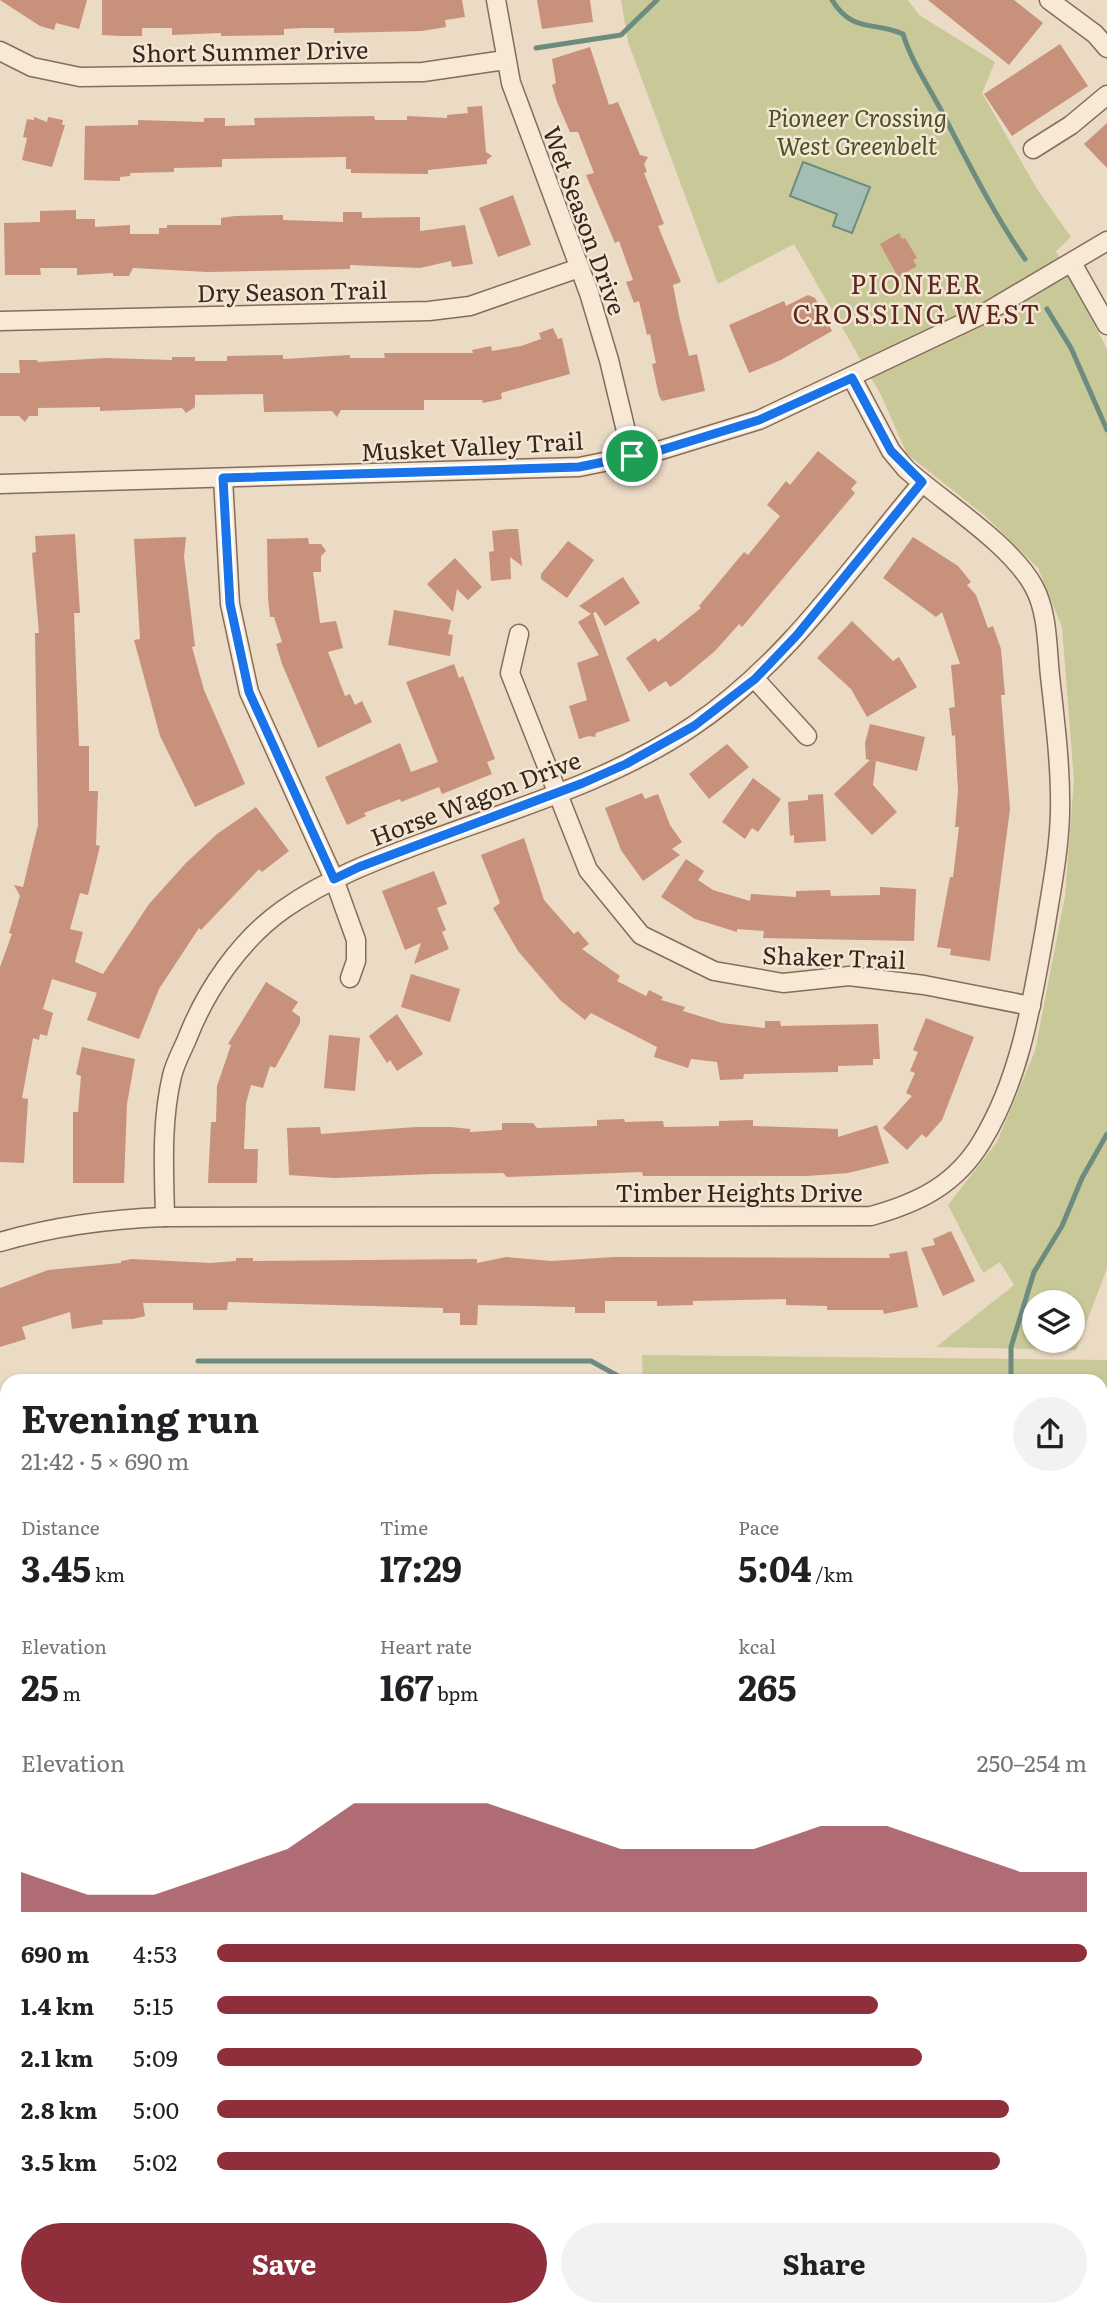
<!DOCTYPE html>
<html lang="en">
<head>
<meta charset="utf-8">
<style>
	:root { --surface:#fff; --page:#f2f2f2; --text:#202124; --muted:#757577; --accent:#902f3c }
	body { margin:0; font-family:Literata,serif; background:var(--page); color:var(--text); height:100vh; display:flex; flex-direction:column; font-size:26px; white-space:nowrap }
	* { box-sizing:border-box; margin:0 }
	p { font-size:23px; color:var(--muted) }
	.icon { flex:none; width:38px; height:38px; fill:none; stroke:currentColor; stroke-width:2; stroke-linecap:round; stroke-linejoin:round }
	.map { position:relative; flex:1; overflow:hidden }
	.side { position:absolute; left:0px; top:1374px; width:1108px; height:943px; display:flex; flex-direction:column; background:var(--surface); border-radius:21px 21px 0 0; box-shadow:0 2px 5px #0004 }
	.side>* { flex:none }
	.controls { position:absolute; left:1022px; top:1290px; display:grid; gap:14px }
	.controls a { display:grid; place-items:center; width:63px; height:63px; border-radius:50%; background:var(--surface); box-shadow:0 2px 5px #0004; font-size:35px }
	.pin { position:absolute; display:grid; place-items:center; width:60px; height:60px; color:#fff; margin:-30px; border:4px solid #fff; border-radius:50%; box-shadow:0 2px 7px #0007 }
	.round { display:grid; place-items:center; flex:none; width:74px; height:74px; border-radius:37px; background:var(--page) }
	.overview { display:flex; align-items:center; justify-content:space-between; height:119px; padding:0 21px }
	h1 { font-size:38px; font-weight:700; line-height:52px }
	.stats { display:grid; grid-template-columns:repeat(3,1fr); gap:10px; height:119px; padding:7px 21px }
	.stats div { display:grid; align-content:center }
	.stats b { font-size:35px; font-weight:700 }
	.stats small { font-size:19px; font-weight:400 }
	.stats p { font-size:19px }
	.chart { height:196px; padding:14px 21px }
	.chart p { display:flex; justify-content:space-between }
	.chart svg { width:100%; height:126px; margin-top:7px; fill:var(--accent); opacity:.7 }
	.cta { display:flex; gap:14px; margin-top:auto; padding:14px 21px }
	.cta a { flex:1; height:80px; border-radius:42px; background:var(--accent); color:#fff; font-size:28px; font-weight:700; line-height:80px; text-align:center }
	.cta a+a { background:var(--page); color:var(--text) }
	ul { padding:0 21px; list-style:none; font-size:23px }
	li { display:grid; grid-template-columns:112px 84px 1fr; align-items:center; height:52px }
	li i { height:18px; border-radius:9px; background:var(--accent) }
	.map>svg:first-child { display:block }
</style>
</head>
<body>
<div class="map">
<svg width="1107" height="2316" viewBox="0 0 1107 2316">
	<rect width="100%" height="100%" fill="#ebdac4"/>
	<g fill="#c9c898" fill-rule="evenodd">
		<path d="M 621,0 L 908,0 L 919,15 L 995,62 L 982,93 L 1037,189 L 1071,237 L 1056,251 L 1107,349 L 1107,1268 L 1076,1350 L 936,1347 L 1014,1285 L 1000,1262 L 983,1273 L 948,1205 L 997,1142 L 1035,1051 L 1065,896 L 1074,780 L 1062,627 L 1038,568 L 984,515 L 907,454 L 881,395 L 794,244 L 718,284 L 628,42 ZM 1034,1302 L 1073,1302 L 1073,1340 L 1034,1340 Z"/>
		<polygon points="642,1355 1107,1360 1107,1527 1101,1527 1101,1381 643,1381"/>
		<polygon points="0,1408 7,1408 7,2310 162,2310 162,2316 0,2316"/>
	</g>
	<g fill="#a5beb4" stroke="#6d8c80" stroke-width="2">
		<polygon points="803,162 870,187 852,233 833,226 837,214 790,196"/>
		<rect x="1101" y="1396" width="6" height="109"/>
	</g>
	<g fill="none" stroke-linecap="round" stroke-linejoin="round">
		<g stroke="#6d8c80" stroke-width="5">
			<path d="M 832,0 C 852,33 873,21 903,34 C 912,63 928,85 942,112 C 968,162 993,213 1025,259"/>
			<polyline points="536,48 621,35 657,0"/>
			<polyline points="1047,309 1071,348 1107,430"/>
			<polyline points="198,1361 591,1361 627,1381"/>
			<polyline points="1011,1381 1011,1347 1034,1272 1062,1226 1082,1178 1107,1134"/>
		</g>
	</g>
	<g fill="#c7917c">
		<polygon points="0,0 87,0 79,29 56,23 54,30 40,26"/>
		<polygon points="102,0 462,0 465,17 445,20 446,27 422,31 334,33 334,28 302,28 284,29 284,35 221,36 221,33 172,35 172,28 142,28 142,36 121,36 102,35"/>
		<polygon points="537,0 590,0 593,22 542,29"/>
		<polygon points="928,0 1014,0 1043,23 1009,65"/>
		<polygon points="1060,44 1088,86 1012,136 984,94"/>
		<polygon points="590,47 609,105 618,102 640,155 648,157 644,164 647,172 644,173 664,224 658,226 681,282 673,285 679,316 689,356 697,354 705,391 662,401 659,396 652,364 656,363 650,334 647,335 639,301 634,303 626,282 633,280 619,241 615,243 586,175 594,173 578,132 570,132 557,102 552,85 556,83 552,59"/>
		<polygon points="482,106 486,152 492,156 487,160 487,164 428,170 428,174 351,173 351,169 346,169 346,157 222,159 222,167 174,168 174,172 130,173 130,176 120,177 120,181 84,180 85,126 138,125 138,120 204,122 204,118 225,118 225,126 255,125 254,118 374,116 375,120 407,120 407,116 447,118 447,115 468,113 467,107"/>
		<polygon points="34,117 47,122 48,117 63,120 62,125 65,125 52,167 22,160 27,138 23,137 27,119 34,120"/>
		<polygon points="1107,123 1107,168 1084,144"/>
		<polygon points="513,195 531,245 498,257 479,208"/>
		<polygon points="76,210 76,219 95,219 95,227 130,225 130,234 159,234 159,228 167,228 167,225 221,225 221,218 235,216 283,215 283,220 314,221 343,222 343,212 362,212 362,218 420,217 420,231 465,225 473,264 452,267 451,261 420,268 350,265 350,269 208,272 133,268 129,276 113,276 113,273 77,275 77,268 40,268 41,275 5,275 4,223 40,222 40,211"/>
		<polygon points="899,233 902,239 905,238 917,258 913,260 917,266 898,277 880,244"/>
		<polygon points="808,295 815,298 832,331 781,360 749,373 729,325 784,301 786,306"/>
		<polygon points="553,328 558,339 562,338 570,374 501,393 502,399 483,403 482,400 424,400 424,410 341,410 337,417 332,411 264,412 263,394 195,395 195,407 186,413 182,408 100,411 100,407 38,408 38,416 29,416 25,422 19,416 0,416 0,373 20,373 19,360 37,360 38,362 106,358 172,360 172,357 195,357 195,361 227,361 227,356 283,355 283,359 350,355 350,358 385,358 384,353 473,353 472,350 491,346 492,351 521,346 541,339 539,333"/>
		<polygon points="818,451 857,482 851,489 855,493 742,627 739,624 715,651 679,681 670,687 666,681 649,692 626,658 655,638 658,642 701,608 699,606 744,552 748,555 780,516 767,505 786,481 790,485"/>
		<polygon points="509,529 518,529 522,566 510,557 511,579 491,581 489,552 494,551 492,531"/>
		<polygon points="75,534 80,613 74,613 79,746 89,746 89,791 98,791 96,845 100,846 88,895 80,893 70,929 83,932 75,962 103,974 149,904 186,863 217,834 256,807 289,851 262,872 259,869 201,930 199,928 159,989 139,1039 87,1020 97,993 52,979 43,1009 53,1013 47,1036 40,1034 39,1040 33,1038 22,1098 28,1099 24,1163 0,1162 0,967 12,934 9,933 20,896 14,885 23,887 38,825 35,633 39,633 32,553 36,552 35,536"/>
		<polygon points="186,537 184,557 195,646 192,647 204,690 245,784 195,807 160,736 134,640 140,639 134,539"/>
		<polygon points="913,537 958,566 971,582 967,585 976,595 988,628 993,626 1001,649 1005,695 1001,695 1010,809 990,961 950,955 951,949 937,947 950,877 953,877 959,827 955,827 958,791 955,735 952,736 949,708 955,707 951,665 960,664 942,612 936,617 883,578"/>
		<polygon points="308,538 309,544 321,544 326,551 321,556 321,572 313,572 320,623 336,621 343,648 328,652 345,696 350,694 355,705 362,701 372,722 318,748 282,664 276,644 282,642 274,617 270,617 268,598 267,539"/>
		<polygon points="568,541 594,560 567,598 541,579 541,574"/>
		<polygon points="455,558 482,587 468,600 457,589 453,612 427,584"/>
		<polygon points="623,577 640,603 605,626 596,612 593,613 630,721 596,733 595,737 589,736 579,739 569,706 587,700 577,663 599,655 578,622 591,614 579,606"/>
		<polygon points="394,610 451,620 448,634 453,635 450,656 388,645"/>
		<polygon points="852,621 893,661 899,657 917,687 867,717 851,689 817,658"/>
		<polygon points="454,664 459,678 463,676 495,759 487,762 492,774 442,794 439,787 401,802 400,799 364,813 366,816 347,825 325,777 400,743 411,772 438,762 406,682"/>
		<polygon points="870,724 925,737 917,771 876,761 873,785 897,812 872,835 834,794 870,760 866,759 865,743"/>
		<polygon points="727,744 749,767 709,799 689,774"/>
		<polygon points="753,778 781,799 758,832 752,828 745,839 722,822"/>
		<polygon points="642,793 645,799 658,794 670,825 682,842 672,849 680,855 643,881 621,850 605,808"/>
		<polygon points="823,794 826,841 794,843 794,835 790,836 788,802 808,800 808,795"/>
		<polygon points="524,838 544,900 574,934 578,931 589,944 582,949 620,976 617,981 646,996 649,990 663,997 661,1000 685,1007 683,1011 722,1023 765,1028 765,1021 780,1021 781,1026 878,1024 880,1059 873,1059 873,1065 838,1066 838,1072 744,1074 743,1079 720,1080 717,1062 691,1059 688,1068 654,1057 657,1047 591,1013 585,1020 560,1000 518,951 493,908 500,903 481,855"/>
		<polygon points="686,859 704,871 698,880 713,890 750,901 751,894 796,897 796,891 830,890 831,896 880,895 880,887 916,889 914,941 763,938 764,931 737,929 737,932 695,919 661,897"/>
		<polygon points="434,871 447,904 437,908 446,930 442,932 449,949 414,964 421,943 405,950 382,891"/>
		<polygon points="411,974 460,989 450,1022 401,1007"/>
		<polygon points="266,982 298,1002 292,1011 300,1017 300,1023 275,1068 270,1066 263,1088 251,1085 246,1103 244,1149 258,1149 257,1183 208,1183 211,1122 216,1122 217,1086 231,1045 228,1044"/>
		<polygon points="397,1014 423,1054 397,1071 390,1060 387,1063 369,1036"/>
		<polygon points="926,1018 974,1037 942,1120 926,1138 922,1134 907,1150 883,1128 912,1096 906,1093 915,1073 910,1071 918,1052 913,1050"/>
		<polygon points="329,1035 360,1038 355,1091 324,1088"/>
		<polygon points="82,1047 135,1059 127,1104 124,1183 73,1183 73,1112 78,1112 81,1076 76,1074"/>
		<polygon points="624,1119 625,1122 663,1121 664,1127 719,1126 719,1121 753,1120 753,1126 838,1129 838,1137 877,1125 889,1163 848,1173 807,1176 643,1176 642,1172 507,1177 503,1173 433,1174 334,1178 289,1175 287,1128 320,1127 321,1134 416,1127 451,1127 470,1129 470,1132 502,1130 502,1123 533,1123 537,1128 597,1126 597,1120"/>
		<polygon points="951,1231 975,1281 943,1296 921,1248 935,1245 933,1239"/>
		<polygon points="907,1251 918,1307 884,1314 883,1310 827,1310 827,1306 786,1305 786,1299 693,1301 693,1305 657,1306 657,1301 605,1301 605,1313 575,1313 575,1307 478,1305 477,1325 460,1325 460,1313 443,1313 443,1308 228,1302 227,1310 193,1310 193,1303 143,1303 145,1316 133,1319 102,1320 103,1324 72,1329 70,1312 22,1327 26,1339 0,1347 0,1288 48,1270 121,1263 121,1261 132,1259 210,1263 236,1261 236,1258 253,1258 253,1261 477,1259 477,1263 506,1257 551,1261 615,1257 890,1258 889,1254"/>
	</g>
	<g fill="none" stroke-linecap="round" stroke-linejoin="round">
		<defs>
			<g id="lane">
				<polyline points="1101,1558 1107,1556"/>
				<polyline points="1101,1625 1107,1643"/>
				<polyline points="1101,1892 1107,1892"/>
				<polyline points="1101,2046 1107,2046"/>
				<polyline points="1101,2303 1107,2303"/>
				<polyline points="570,2310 570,2316"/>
				<polyline points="273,2316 278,2310"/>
				<polyline points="408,2316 408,2310"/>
				<polyline points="787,2316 787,2310"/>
				<polyline points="952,2316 953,2310"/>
			</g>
			<g id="street">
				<polyline points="496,0 511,83 589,293 609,360 632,456"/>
				<polyline points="1049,0 1095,34 1107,48"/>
				<polyline points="0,51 32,67 80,77 423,72 505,60"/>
				<polyline points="1033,149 1071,125 1107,95"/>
				<polyline points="1072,263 1107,325"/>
				<polyline points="0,321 429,311 470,306 579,268"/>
				<polyline points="223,478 230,604 249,692 334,879 356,940 356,961 350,978"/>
				<polyline points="0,484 579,467 658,451 759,420 985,313 1107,241"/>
				<polyline points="519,634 510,673 588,870 641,935 714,971 783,983 849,976 924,985 1031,1006"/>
				<polyline points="755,679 807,736"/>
				<path d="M 165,1217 C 164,1170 161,1122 172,1076 C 175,1063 182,1051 187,1039 C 206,990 240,940 284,909 C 327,879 374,861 422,843 C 513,809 612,781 693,726 C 787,663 850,568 922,483"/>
				<path d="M 0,1242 C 55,1226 108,1219 165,1217 L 871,1216 C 918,1203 956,1185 982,1141 C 1021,1077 1032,1001 1045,929 C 1051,891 1059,852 1060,813 C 1061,767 1055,721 1050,676 C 1047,647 1048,613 1034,587 C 1011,544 943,502 906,469 L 891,451 L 852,378"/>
			</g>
		</defs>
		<use href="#lane" stroke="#856c5b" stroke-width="12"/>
		<use href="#street" stroke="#856c5b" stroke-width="21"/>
		<use href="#lane" stroke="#f7e9d6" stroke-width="9"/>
		<use href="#street" stroke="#f7e9d6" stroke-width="18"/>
	</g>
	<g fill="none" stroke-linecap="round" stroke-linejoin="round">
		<defs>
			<polygon id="route" points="852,378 891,451 922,482 797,635 755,679 694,726 626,764 583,783 359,867 334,879 249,692 230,604 223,478 579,467 658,451 759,420"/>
		</defs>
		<use href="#route" stroke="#fff" stroke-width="14"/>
		<use href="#route" stroke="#1a73e8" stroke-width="9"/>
	</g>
	<g text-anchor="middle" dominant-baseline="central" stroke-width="5" stroke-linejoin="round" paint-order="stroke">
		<g font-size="24" fill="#35271e" stroke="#f3e6d3">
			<text transform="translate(250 50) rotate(-1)">Short Summer Drive</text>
			<text transform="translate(586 220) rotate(70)">Wet Season Drive</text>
			<text transform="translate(292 290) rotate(-1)">Dry Season Trail</text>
			<text transform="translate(472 445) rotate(-3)">Musket Valley Trail</text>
			<text transform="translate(475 797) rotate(-21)">Horse Wagon Drive</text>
			<text transform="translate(834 956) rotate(2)">Shaker Trail</text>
			<text x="739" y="1191">Timber Heights Drive</text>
		</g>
		<g font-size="24" font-style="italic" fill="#4b5126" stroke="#f3e6d3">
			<text x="857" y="116">Pioneer Crossing<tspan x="857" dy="28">West Greenbelt</tspan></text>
		</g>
		<g font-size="26" letter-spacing="2" fill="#5f2520" stroke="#f3e6d3">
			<text x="917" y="282">PIONEER<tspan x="917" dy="30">CROSSING WEST</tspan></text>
		</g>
	</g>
</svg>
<div class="controls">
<a><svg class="icon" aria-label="layers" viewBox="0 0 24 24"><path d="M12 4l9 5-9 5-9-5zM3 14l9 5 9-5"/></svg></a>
</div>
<div class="pin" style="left:632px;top:456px;background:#1e9e55"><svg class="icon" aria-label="arrive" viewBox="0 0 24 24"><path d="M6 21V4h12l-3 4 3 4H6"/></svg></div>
<section class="side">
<div class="overview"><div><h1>Evening run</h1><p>21:42 · 5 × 690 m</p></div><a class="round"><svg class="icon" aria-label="share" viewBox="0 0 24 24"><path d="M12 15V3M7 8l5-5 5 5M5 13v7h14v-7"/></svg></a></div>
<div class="stats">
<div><p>Distance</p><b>3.45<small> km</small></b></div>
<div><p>Time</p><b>17:29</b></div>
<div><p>Pace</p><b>5:04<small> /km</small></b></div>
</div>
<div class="stats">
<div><p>Elevation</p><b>25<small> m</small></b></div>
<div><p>Heart rate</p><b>167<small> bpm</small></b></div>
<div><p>kcal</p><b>265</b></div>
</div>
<div class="chart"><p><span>Elevation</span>250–254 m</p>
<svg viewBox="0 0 160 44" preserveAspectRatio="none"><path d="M0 44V30L10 38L20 38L30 30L40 22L50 6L60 6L70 6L80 14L90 22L100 22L110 22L120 14L130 14L140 22L150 30L160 30V44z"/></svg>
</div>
<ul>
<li><b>690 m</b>4:53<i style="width:100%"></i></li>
<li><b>1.4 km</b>5:15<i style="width:76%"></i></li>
<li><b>2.1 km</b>5:09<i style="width:81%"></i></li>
<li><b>2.8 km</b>5:00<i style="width:91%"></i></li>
<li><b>3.5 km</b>5:02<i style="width:90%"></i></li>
</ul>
<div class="cta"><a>Save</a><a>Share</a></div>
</section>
</div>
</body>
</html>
